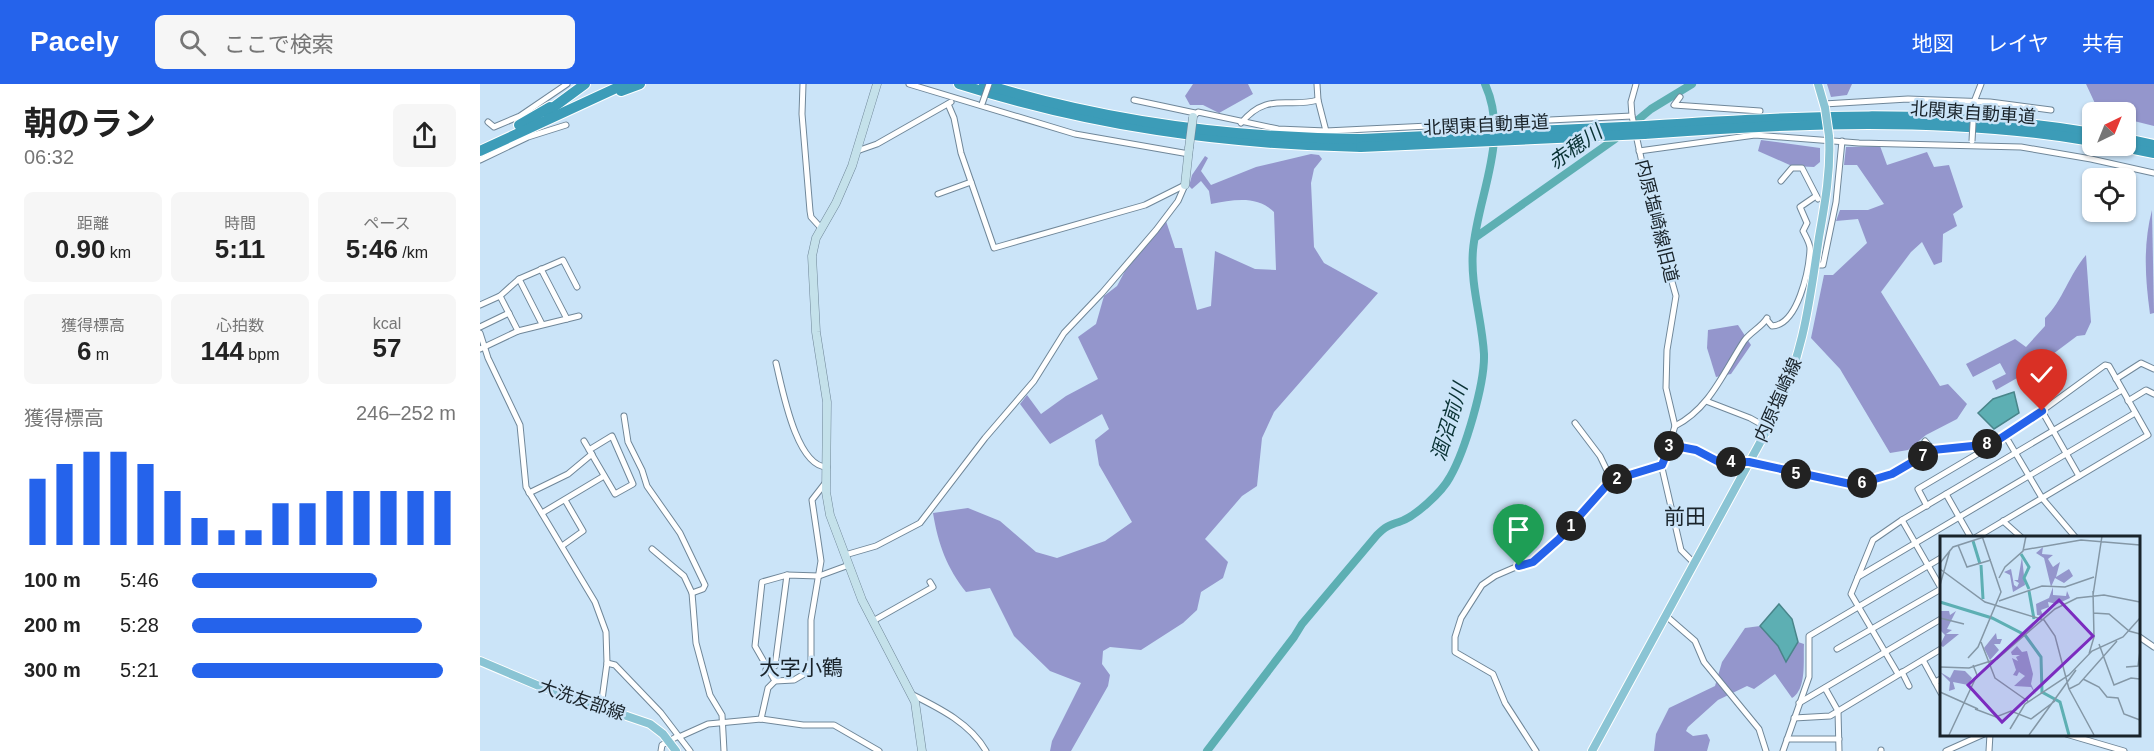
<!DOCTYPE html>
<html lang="ja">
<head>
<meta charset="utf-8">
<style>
	:root { --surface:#fff; --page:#f6f6f6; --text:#222; --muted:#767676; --accent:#2563eb }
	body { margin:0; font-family:Arial,"Noto Sans JP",sans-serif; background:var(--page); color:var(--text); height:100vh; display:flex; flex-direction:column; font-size:22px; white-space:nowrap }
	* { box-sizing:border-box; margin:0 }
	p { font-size:20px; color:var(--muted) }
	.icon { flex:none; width:33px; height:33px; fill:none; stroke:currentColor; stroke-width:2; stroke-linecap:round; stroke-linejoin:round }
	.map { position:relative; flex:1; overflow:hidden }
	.side { display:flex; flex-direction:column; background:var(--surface); width:480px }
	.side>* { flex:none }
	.needle { width:39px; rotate:43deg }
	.buttons { position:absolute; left:1602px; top:18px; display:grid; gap:12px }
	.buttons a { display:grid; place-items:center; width:54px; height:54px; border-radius:9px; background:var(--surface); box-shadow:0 2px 4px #0004; font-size:30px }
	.pin { position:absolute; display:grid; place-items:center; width:51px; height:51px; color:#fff; margin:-62px -26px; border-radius:50% 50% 50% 0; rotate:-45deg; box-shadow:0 0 6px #0007 }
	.pin .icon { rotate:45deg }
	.km { position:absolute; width:30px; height:30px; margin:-15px; border-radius:50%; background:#222; color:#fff; font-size:16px; line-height:30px; text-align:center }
	.round { display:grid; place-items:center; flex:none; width:63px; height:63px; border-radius:9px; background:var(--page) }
	.head { display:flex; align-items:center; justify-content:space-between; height:102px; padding:0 24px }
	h1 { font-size:33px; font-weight:700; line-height:45px }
	.stats { display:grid; grid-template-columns:repeat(3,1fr); gap:9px; height:102px; padding:6px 24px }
	.stats div { display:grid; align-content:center; border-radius:9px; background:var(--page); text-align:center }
	.stats b { font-size:26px; font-weight:700 }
	.stats small { font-size:16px; font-weight:400 }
	.stats p { font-size:16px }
	.chart { height:168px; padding:12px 24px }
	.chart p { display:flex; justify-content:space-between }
	.chart svg { width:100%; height:108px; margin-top:6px; stroke:var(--accent); stroke-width:6 }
	ul { padding:0 24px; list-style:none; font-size:20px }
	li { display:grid; grid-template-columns:96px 72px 1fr; align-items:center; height:45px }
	li i { height:15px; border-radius:8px; background:var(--accent) }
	header { display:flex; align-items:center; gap:36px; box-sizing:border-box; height:84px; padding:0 30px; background:var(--accent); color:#fff }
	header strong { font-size:28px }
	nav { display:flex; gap:33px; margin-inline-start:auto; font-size:21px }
	.search { width:420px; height:54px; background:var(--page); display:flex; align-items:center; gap:15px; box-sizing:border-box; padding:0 21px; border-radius:9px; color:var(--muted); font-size:22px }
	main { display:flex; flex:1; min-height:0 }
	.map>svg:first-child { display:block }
</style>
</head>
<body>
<header>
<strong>Pacely</strong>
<div class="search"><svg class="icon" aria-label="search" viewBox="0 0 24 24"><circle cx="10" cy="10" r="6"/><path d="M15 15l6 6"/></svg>ここで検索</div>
<nav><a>地図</a><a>レイヤ</a><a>共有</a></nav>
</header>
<main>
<section class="side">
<div class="head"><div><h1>朝のラン</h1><p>06:32</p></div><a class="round"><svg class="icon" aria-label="share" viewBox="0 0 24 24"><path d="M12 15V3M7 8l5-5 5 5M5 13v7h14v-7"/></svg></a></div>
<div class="stats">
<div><p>距離</p><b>0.90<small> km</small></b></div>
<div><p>時間</p><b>5:11</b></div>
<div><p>ペース</p><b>5:46<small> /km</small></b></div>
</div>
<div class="stats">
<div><p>獲得標高</p><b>6<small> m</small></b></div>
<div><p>心拍数</p><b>144<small> bpm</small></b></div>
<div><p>kcal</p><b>57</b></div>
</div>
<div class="chart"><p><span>獲得標高</span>246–252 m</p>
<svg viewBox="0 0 160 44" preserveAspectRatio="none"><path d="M5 44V17M15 44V11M25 44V6M35 44V6M45 44V11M55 44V22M65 44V33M75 44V38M85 44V38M95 44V27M105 44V27M115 44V22M125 44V22M135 44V22M145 44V22M155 44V22"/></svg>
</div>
<ul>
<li><b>100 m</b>5:46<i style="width:70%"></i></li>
<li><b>200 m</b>5:28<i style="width:87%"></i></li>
<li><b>300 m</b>5:21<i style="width:95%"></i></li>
</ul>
</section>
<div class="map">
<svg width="1674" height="667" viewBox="0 0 1674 667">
	<rect width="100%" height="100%" fill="#cbe4f8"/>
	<g fill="#9496cc">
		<polygon points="713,0 768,0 773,10 739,29 723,21 710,21 705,12"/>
		<polygon points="1347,0 1372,0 1367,11 1351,13"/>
		<polygon points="1606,0 1674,0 1674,42 1646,35 1646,28 1619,28"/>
		<polygon points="1281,56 1340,64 1340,78 1334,83 1312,82 1278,67"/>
		<polygon points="1400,62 1407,81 1447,68 1454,83 1469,81 1483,123 1473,130 1477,142 1463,150 1462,178 1454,181 1442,158 1431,168 1401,208 1460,302 1468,300 1487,320 1477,335 1446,351 1428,366 1410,369 1360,285 1331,254 1344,191 1353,191 1387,159 1378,135 1356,137 1360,126 1388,126 1404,120 1377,81 1364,81 1366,63"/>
		<path d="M 831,70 L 839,71 L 842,75 L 834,85 L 831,99 L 834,163 L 844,179 L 898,209 L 794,328 L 782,354 L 777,402 L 762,412 L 725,455 L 748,478 L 743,494 L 721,508 L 717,526 L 703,539 L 661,566 L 630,563 L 623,567 L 622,580 L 630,591 L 628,602 L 591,667 L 570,667 L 572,657 L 601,599 L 570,587 L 534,552 L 510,504 L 486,508 C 467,484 458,460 453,429 L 488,424 L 520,437 L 556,468 L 577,474 L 625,457 L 652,438 L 619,381 L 615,356 L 629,345 L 622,330 L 570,360 L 540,320 L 547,311 L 561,330 L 586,312 L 618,295 L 598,253 L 616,240 L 624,212 L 637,202 L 645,187 L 686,137 L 695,164 L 702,164 L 717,226 L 731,222 L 735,167 L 775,185 L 796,186 L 794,128 C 777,111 753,116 731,120 L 729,107 L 721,97 L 712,105 L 709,102 L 712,91 L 725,72 L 728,74 L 721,87 L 731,101 L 776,83 Z"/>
		<path d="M 1672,126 L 1674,229 L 1670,230 C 1665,194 1663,160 1672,126 Z"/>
		<path d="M 1606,171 L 1611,238 L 1605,251 L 1597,252 L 1553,285 L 1516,306 L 1512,297 L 1526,290 L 1520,279 L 1493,293 L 1486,280 L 1535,255 L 1546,263 L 1565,242 L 1565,234 C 1583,216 1589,191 1606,171 Z"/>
		<polygon points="1258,241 1271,261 1251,290 1236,293 1227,264 1228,246"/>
		<path d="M 1280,542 L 1298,562 L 1306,578 L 1318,558 L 1324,560 C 1323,576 1327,605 1312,614 L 1295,590 L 1274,605 L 1267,602 L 1238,616 L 1208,643 L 1206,647 L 1213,652 L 1227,650 L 1230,656 L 1227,667 L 1174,667 L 1176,650 L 1189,624 L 1235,602 L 1242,578 L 1265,544 Z"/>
	</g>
	<g fill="#5dafb3" stroke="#49858a" stroke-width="1.5">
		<polygon points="1534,308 1539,329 1514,345 1498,329 1513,315"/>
		<polygon points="1299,520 1312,535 1318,558 1306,578 1298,562 1280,542"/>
	</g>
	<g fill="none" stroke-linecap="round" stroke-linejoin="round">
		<g stroke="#5dafb3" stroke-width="8">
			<polyline points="996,153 1135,55 1171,25 1212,0"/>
			<path d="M 727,667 L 814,553 L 822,540 L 897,451 C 905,443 909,441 919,438 C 935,433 962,408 970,393 C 985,367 1005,300 1004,270 C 1002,235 990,201 993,166 C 998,110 1030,55 1005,0"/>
		</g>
		<defs>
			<g id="street">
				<polyline points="323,0 322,30 330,127 331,133 341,144"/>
				<polyline points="429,0 595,50 709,70"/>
				<polyline points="837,0 838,16 846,47"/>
				<polyline points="1156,0 1151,18 1152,32 1173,130 1196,212 1187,266 1186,304 1195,342 1182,384 1201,466 1214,479"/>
				<polyline points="1200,13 1194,21 1280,27"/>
				<polyline points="654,16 715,29"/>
				<polyline points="1494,18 1501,0"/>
				<polyline points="468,20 474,34 481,69 514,164 665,121 705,101"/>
				<polyline points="1344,20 1428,15 1510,18 1571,26"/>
				<polyline points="713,33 718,28 798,45 846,47 1152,32"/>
				<polyline points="8,38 14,43 40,32 87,0"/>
				<path d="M 761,39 C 788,7 807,25 838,16"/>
				<polyline points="377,67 397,60 471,18"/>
				<polyline points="1159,67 1275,51 1379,59 1541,63 1611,75 1674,89"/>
				<polyline points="0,76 48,53 86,41"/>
				<polyline points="1301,97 1312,84 1322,84 1338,115"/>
				<polyline points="458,110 491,98"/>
				<polyline points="1335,181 1343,181 1356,118 1362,57"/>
				<polyline points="61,185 87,235"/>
				<polyline points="39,195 62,240"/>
				<polyline points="20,212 38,247"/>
				<polyline points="0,221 20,212 39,195 83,176 97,203"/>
				<path d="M 1287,236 L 1292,242 C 1318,241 1329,186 1330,165 C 1330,159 1326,153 1323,147 L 1327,139 L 1320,123 L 1336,112"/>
				<polyline points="0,243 29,229"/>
				<polyline points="0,249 8,274 40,341 46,403 115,518 126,548 127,579 121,623"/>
				<polyline points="0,265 38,247 99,232"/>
				<path d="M 296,279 C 302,303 316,383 347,383"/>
				<polyline points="1636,295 1661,279 1674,285"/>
				<polyline points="1226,317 1270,334 1288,344"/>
				<polyline points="1648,317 1666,306 1674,310"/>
				<polyline points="1562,327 1599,392"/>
				<polyline points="144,332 148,358 162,386 167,402 200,449 225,501 223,505 212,509"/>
				<polyline points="1095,339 1120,372 1132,397"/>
				<path d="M 1195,342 C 1230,324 1243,289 1264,257 C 1270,248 1282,243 1287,234"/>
				<polyline points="1526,353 1562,414 1596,454"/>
				<polyline points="104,357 135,410 153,400 132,352 109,366"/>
				<polyline points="1445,357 1453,366"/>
				<polyline points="1189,361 1216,366 1239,378 1269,378 1375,401 1412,390 1453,366 1512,360"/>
				<polyline points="49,409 88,390 112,370"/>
				<polyline points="1466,410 1491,454"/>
				<polyline points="1447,422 1438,405 1526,353 1625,281 1629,282 1668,351 1495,454"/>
				<polyline points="62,429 124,392"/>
				<polyline points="1422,436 1461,504"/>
				<polyline points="1523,437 1542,454"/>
				<polyline points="82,462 103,447 85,416"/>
				<polyline points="172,465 204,492 212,509 216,559 230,611 242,631 244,667"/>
				<polyline points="365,471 396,462 440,439 505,354 554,297 584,249 622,209 676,146 698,117 705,101"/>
				<polyline points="1378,493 1655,329"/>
				<polyline points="1185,531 1215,557 1224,578 1279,645 1286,667"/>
				<polyline points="393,537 453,503 450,498"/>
				<polyline points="1658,552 1674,563"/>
				<polyline points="1357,565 1461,505"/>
				<polyline points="1443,576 1455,598 1461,595"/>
				<polyline points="127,579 135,581 181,629 210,667"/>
				<polyline points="286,586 295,582 307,491"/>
				<polyline points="1422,588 1429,602"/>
				<polyline points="1418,590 1371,510 1393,456 1422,436 1642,306"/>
				<polyline points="295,597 275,562 282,498 307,491 339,492 369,481"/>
				<polyline points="1455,598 1461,609"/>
				<polyline points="1345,604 1358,627 1359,667"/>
				<path d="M 431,610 C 459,624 490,639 506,667"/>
				<polyline points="1319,619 1461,535"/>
				<polyline points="1314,634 1350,632 1461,565"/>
				<polyline points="281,635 288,604 295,597 314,596 331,586 331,536 341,477 332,416 346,398"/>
				<polyline points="1586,650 1644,667"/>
				<polyline points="199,653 228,640 281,635 323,641 354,641 399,667"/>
				<polyline points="1307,655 1359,655"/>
				<polyline points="1401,666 1401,667"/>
				<polyline points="181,667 182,661 198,652"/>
				<polyline points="1056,667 1025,619 1013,590 975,568 975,553 981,534 1002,501 1015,492 1059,473 1079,455 1126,402 1143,393 1182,381"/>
				<polyline points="1303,667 1329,593 1329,552 1461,474"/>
				<polyline points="1466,667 1504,650"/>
				<polyline points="1509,667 1510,650"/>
			</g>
			<g id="secondary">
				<polyline points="397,0 372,82 356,119 336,154 332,172 336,248 347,318 346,408 350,431 382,516 435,618 442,667"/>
				<polyline points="705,101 709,64"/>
			</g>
			<g id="primary">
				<polyline points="1338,0 1345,24"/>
				<polyline points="0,577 59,602 170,640 183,650 196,667"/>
				<path d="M 1112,667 L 1288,344 C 1322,278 1329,225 1339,153 C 1345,119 1351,86 1349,52"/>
			</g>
			<g id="highway">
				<path d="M 479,0 C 613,42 740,60 881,63"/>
				<path d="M 504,0 C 627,38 753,54 881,55"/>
				<polyline points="141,7 160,0"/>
				<polyline points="67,28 105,0"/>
				<polyline points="39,41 70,23"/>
				<path d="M 1165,42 C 1313,32 1465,24 1612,49"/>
				<path d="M 1164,50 C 1312,39 1465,32 1612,57"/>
				<polyline points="1646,55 1674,61"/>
				<polyline points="1639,62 1674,69"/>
				<polyline points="0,67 145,0"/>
			</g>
		</defs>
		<use href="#street" stroke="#708799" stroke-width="7"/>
		<use href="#secondary" stroke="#708799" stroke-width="9"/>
		<use href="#primary" stroke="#fff" stroke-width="10"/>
		<use href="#highway" stroke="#fff" stroke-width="12"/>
		<use href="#street" stroke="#fff" stroke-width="5"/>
		<use href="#secondary" stroke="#c4e1ea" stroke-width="8"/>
		<use href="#primary" stroke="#8ac4d4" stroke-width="8"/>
		<use href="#highway" stroke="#3c9cb8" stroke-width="10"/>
		<defs>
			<g id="street-bridge">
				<polyline points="502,20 509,0"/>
				<polyline points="1492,57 1494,21"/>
			</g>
			<polyline id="secondary-bridge" points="709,64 713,33"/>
			<polyline id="primary-bridge" points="1345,24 1349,52"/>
			<g id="highway-bridge">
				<polyline points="881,55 1165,42"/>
				<polyline points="881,63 1164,50"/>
			</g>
		</defs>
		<use href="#street-bridge" stroke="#708799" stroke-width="7" stroke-linecap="butt"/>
		<use href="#secondary-bridge" stroke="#708799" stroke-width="9" stroke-linecap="butt"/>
		<use href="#primary-bridge" stroke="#fff" stroke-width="10" stroke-linecap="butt"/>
		<use href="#highway-bridge" stroke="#fff" stroke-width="12" stroke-linecap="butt"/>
		<use href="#street-bridge" stroke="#fff" stroke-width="5"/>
		<use href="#secondary-bridge" stroke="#c4e1ea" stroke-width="8"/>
		<use href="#primary-bridge" stroke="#8ac4d4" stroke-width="8"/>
		<use href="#highway-bridge" stroke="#3c9cb8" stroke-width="10"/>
	</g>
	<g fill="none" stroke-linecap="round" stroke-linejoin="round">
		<defs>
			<polyline id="route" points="1039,482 1053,478 1079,455 1126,402 1143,393 1182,381 1190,361 1216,366 1239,378 1269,378 1375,401 1412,390 1453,366 1512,360 1562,327"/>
		</defs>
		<use href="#route" stroke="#fff" stroke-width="12"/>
		<use href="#route" stroke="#2563eb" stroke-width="8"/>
	</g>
	<g text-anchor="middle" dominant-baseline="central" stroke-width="5" stroke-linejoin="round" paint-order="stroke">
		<g font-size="18" fill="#19232a" stroke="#cbe4f8">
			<text transform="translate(1493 29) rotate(4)">北関東自動車道</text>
			<text transform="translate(1006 41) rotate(-3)">北関東自動車道</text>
			<text transform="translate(1177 137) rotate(76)">内原塩崎線旧道</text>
			<text transform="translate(1298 316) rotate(-66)">内原塩崎線</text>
			<text transform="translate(102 616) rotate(19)">大洗友部線</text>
		</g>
		<g font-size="20" font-style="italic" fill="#093234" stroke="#cbe4f8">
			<text transform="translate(1095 63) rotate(-35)">赤穂川</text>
			<text transform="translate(969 338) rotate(-73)">涸沼前川</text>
		</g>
		<g font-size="21" fill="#19232a" stroke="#cbe4f8">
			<text x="1205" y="432">前田</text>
			<text x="321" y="583">大字小鶴</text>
		</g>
	</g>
	<g transform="translate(1460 452)">
		<rect width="200" height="200" fill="#cbe4f8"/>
		<path d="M 103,11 L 102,18 L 113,19 L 108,23 L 113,31 L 120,26 L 116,41 L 129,33 L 133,40 L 124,47 L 115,42 L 111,51 L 104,22 L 96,17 ZM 82,21 L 85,49 L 73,56 L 70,39 L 64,36 L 71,33 L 74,49 L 77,51 L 79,47 L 74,44 L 78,44 ZM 113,51 L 113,59 L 126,60 L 127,55 L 130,62 L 117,68 L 108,66 L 109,71 L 101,74 L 103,80 L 97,79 L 96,68 L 109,62 ZM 0,75 L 9,75 L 10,79 L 16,75 L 7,93 L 12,94 L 6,98 L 19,98 L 3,111 L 0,109 L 5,99 L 0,94 ZM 56,97 L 57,103 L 62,103 L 60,108 L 54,108 L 59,114 L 50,124 L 44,112 ZM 77,110 L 82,116 L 87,115 L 93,138 L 91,148 L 96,159 L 91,151 L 74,150 L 85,140 L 79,136 L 77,140 L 73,139 L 76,134 L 72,122 L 78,125 L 76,121 L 80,119 L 72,119 L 71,116 ZM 14,134 L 25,135 L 32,142 L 28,149 L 13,146 L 15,153 L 9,155 L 10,146 L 0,136 L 10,142 Z" fill="#9496cc"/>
		<path fill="none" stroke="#5dafb3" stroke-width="3" d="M 33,5 L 40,28M 81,18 L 89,31 L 84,42 L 89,53M 41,29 L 43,63M 89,55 L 94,83M 0,66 L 52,82 L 85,99 L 101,121 L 102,156 L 120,166 L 129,199"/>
		<path fill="none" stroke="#8497a6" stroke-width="1.5" d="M 18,9 L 27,31 L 51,24M 83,14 L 141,4 L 200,9M 0,27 L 13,11 L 47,0M 0,33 L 45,66 L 104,84 L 115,100 L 129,153M 59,42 L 65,31 L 83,15 L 86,0M 0,49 L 10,14M 153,59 L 162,0M 59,65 L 102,50 L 125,51 L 154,41M 153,77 L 169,78 L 189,95 L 200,98M 0,82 L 24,88M 41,106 L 55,142 L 89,166M 159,108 L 174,149 L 191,142 L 200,143M 149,118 L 154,101 L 153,55M 28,122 L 38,111 L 61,56 L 42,0M 0,131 L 29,132 L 57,123 L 115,73 L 137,62 L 164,59 L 200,66M 186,131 L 198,130 L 200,115M 143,143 L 159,151 L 167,161 L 178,162 L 184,178 L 200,184M 129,153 L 139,148 L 177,105M 129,153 L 154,199M 0,156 L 38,173M 35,173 L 56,181 L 71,175 L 91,183 L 115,165M 70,193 L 85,168 L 129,139 L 152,115 L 183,101 L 200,82M 9,199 L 37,139 L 33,129M 89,199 L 136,134"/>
		<path fill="#7b2cbf" fill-opacity="0.15" stroke="#7b2cbf" stroke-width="3" d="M 119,64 L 153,100 L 62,186 L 28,149 Z"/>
		<rect width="200" height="200" fill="none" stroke="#19232a" stroke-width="3"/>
	</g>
</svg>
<div class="buttons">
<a><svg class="needle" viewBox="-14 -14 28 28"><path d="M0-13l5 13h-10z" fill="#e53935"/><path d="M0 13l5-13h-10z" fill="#767676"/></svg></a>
<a><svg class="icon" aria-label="locate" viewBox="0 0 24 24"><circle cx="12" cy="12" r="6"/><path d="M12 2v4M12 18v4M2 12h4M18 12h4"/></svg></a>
</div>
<div class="pin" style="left:1039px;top:482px;background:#1e9e55"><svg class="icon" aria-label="arrive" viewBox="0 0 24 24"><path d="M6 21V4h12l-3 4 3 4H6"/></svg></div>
<div class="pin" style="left:1562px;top:327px;background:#d93025"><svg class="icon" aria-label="check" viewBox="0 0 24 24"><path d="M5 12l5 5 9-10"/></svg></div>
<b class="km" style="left:1091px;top:442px">1</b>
<b class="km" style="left:1137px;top:395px">2</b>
<b class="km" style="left:1189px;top:362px">3</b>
<b class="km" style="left:1251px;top:378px">4</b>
<b class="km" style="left:1316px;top:390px">5</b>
<b class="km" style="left:1382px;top:399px">6</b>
<b class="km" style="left:1443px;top:372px">7</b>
<b class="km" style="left:1507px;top:360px">8</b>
</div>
</main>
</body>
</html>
